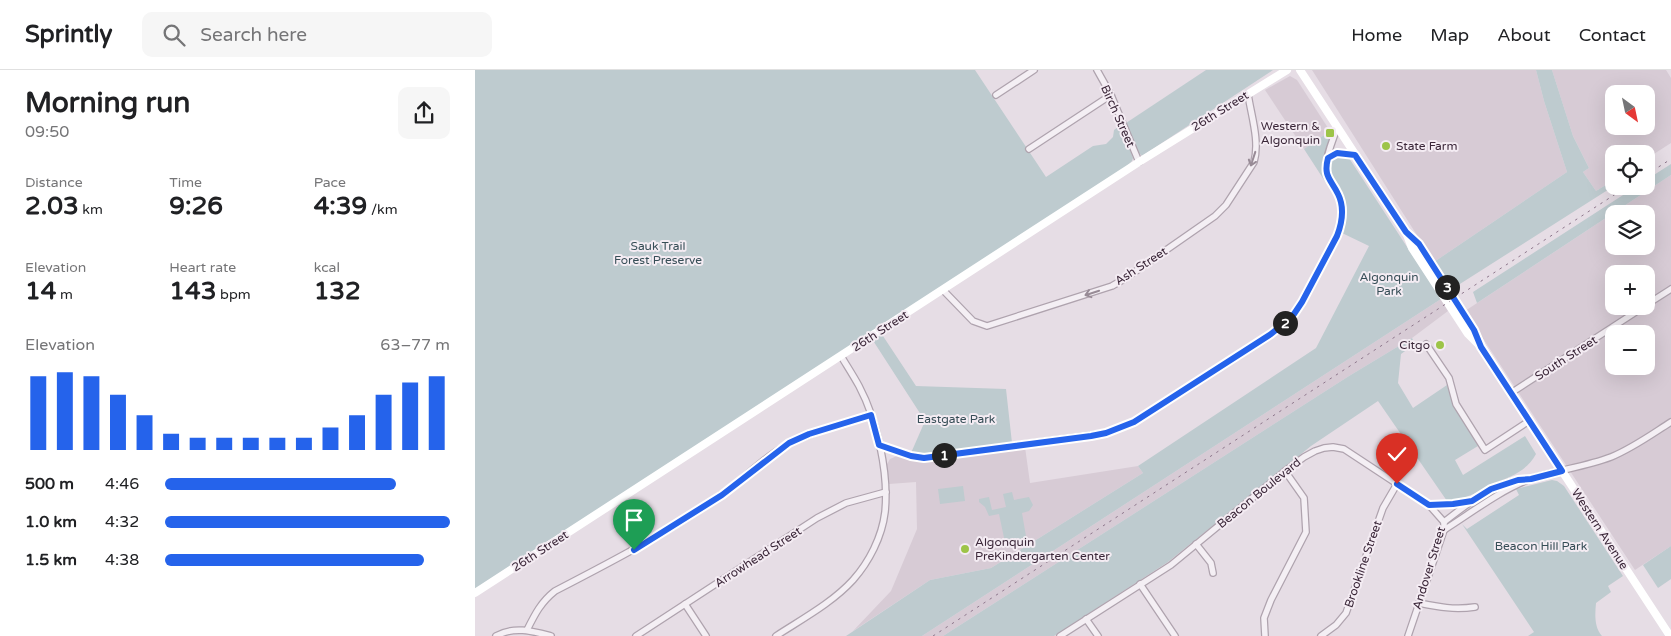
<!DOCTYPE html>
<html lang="en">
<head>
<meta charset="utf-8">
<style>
	:root { --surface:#fff; --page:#f6f6f6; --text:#202124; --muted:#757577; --line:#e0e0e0; --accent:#2563eb }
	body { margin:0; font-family:"Varela Round",sans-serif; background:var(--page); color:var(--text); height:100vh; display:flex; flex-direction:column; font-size:19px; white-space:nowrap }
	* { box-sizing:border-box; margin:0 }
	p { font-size:16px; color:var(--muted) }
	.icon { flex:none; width:28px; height:28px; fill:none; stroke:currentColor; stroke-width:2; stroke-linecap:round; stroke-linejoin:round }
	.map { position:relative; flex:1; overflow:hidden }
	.details { display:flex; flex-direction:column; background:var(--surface); width:475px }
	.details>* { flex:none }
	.needle { width:32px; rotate:147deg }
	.fabs { position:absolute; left:1130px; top:15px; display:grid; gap:10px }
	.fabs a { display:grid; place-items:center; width:50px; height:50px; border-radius:10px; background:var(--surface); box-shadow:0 5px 20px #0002; font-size:25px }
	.pin { position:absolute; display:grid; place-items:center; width:42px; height:42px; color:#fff; margin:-51px -21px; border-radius:50% 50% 50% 0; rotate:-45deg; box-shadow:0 0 5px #0007 }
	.pin .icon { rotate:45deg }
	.km { position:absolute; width:25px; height:25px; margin:-12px; border-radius:50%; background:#222; color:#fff; font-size:14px; line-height:25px; text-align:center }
	.round { display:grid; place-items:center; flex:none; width:52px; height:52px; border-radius:10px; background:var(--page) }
	.headline { display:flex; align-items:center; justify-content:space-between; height:85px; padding:0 25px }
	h1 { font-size:28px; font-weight:700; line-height:38px }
	.figures { display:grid; grid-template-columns:repeat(3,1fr); gap:8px; height:85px; padding:5px 25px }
	.figures div { display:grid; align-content:center }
	.figures b { font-size:25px; font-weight:700 }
	.figures small { font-size:14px; font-weight:400 }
	.figures p { font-size:14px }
	.chart { height:140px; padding:10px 25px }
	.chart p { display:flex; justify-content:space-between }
	.chart svg { width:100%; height:90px; margin-top:5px; stroke:var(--accent); stroke-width:6 }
	ul { padding:0 25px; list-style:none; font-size:16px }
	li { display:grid; grid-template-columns:80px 60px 1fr; align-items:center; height:38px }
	li i { height:12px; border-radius:6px; background:var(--accent) }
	header { display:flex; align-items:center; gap:30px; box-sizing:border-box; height:70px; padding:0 25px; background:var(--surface); border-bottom:1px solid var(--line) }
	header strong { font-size:24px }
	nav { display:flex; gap:28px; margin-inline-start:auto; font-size:18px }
	.search { width:350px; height:45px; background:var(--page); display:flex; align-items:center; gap:12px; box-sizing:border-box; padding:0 18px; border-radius:10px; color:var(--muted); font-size:19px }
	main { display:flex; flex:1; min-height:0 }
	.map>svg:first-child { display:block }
</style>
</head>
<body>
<header>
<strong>Sprintly</strong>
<div class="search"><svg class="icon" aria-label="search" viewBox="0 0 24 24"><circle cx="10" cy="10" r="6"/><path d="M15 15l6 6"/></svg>Search here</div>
<nav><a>Home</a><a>Map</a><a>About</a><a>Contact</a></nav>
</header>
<main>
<section class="details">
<div class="headline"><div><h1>Morning run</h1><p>09:50</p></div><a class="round"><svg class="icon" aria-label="share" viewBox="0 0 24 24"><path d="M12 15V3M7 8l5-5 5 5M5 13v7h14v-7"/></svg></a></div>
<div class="figures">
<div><p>Distance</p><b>2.03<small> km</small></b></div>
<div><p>Time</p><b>9:26</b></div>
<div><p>Pace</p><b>4:39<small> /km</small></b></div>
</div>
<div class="figures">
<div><p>Elevation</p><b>14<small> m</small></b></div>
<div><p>Heart rate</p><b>143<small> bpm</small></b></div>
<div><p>kcal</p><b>132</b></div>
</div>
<div class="chart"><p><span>Elevation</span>63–77 m</p>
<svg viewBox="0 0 160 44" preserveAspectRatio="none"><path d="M5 44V8M15 44V6M25 44V8M35 44V17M45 44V27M55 44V36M65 44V38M75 44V38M85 44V38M95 44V38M105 44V38M115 44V33M125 44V27M135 44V17M145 44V11M155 44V8"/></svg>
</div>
<ul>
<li><b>500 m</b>4:46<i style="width:81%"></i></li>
<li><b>1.0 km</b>4:32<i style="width:100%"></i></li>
<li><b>1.5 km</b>4:38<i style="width:91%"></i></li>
</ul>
</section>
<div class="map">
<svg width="1196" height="566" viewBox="0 0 1196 566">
	<rect width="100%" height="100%" fill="#e6dde5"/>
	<g fill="#d7cbd5" fill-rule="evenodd">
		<polygon points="837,0 1061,0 1069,31 1092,102 959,192"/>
		<path d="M 1077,0 L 1191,0 L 1196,8 L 1196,73 L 1171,89 L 1171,84 L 1139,84 L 1139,110 L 1121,121 L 1108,102 L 1114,98 L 1098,66 ZM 1139,24 L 1171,24 L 1171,56 L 1139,56 Z"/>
		<polygon points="815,6 822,10 855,61 829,79 790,20"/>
		<path d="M 1196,105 L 1196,476 L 1160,500 L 990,241 ZM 1139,144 L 1171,144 L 1171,176 L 1139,176 ZM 1139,204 L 1171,204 L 1171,236 L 1139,236 ZM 1139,264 L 1171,264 L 1171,296 L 1139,296 Z"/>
		<polygon points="966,229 973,241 937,268 874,306 468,566 447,566"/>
		<polygon points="550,377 555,413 663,396 668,403 516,498 455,510 378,561 416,521 442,459 441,412 414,414 411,396 415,389 422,386 448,390"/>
	</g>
	<g fill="#becbcf">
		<polygon points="0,0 500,0 571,107 618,76 631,74 638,67 639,60 646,55 658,88 657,91 651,97 0,519"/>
		<polygon points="731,0 798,0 667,86 663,82 651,53"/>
		<polygon points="1061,0 1077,0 1098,66 1114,98 1108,102 1121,121 1139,110 1139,116 977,219 959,192 1092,102 1069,31"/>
		<path d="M 855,61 C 859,72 850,82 848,92 C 847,100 849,106 851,113 L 829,79 Z"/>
		<path d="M 862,85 L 872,86 L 874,88 L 966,229 L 447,566 L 371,566 L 455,510 L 516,498 L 668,403 L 663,396 L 841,278 L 894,176 L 867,163 C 870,153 873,142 870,132 C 866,116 845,98 862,85 Z"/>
		<polygon points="1196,94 1196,105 1002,233 998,222 1162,116 1171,116 1171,110"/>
		<polygon points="406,263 441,316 531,319 537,373 448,384 436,383 450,351 397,269"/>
		<path d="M 937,268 L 940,274 L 926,284 L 923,313 L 938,338 L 972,315 L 979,336 L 1003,376 L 980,390 L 988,405 L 1050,366 L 1061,384 C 1051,402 1037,405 1020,414 C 1001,423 993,428 972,431 L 903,331 L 836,376 L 693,492 L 579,566 L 468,566 L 874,306 Z"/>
		<path d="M 1077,410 L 1082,411 L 1089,416 L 1148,506 L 1133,516 L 1136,522 L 1121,533 C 1120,544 1119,557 1127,566 L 1053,566 L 1059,562 L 987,454 L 992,459 L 1044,425 L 1041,419 Z"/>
		<polygon points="488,416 490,431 465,434 463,419"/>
		<polygon points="537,422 539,430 554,427 558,435 554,441 547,443 552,472 531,477 524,444 514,446 510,437 504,432 504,429 514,427 517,440 531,437 528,424"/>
		<polygon points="1196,476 1196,509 1183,518 1168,495"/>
	</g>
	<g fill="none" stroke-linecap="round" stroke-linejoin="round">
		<defs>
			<g id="street">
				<polyline points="622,0 636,25 664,92"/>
				<polyline points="521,25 559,0"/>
				<polyline points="554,79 636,25"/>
				<polyline points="853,89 862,83 880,85"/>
				<path d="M 468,220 L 498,251 L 512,256 L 637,216 L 651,208 L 740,146 L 751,135 L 779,92 C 785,71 776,45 773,24"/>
				<polyline points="1171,235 1196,219"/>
				<polyline points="951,274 974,308 981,334 1010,380 1054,351"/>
				<polyline points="1036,323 1170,236"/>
				<path d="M 404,375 L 436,386 L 449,388 L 631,363 L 659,352 L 796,264 L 807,255 L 819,244 L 827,232 L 862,166 C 867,152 870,138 863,124 C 859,115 853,110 851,100 C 850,87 858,70 862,58"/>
				<path d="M 969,452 C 994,433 1019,411 1051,409"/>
				<path d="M 969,460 C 996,443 1024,421 1055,409 C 1081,400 1110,397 1136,387 C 1158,378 1177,364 1196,352"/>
				<polyline points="721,474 736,493 738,503"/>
				<polyline points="665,514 700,566"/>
				<path d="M 944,533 C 964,537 979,540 1000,537"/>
				<polyline points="210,534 231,566"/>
				<polyline points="611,549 623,566"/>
				<path d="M 52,560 C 60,544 66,532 80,521 C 138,491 194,462 247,424 C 270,408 291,385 317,372 C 342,360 369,353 396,345"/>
				<path d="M 21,566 C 39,556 57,561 76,566"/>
				<polyline points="161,566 342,448 371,433 411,422"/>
				<path d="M 301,566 C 327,549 357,533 378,510 C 394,492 407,467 410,442 C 414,403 402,350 384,316 C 378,305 372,296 366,286"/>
				<polyline points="585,566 696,495 810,401 829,387 840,381 849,378 858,377 869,379 954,435 978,434 997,431"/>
				<polyline points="790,566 789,548 796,530 831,462 829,428 810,401"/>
				<polyline points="846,566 861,555 871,543 908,438 922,414"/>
				<polyline points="933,566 969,460 969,452 954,435"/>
			</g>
		</defs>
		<use href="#street" stroke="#afa3ae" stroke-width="8"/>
		<use href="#street" stroke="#f4eff4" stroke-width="5.5"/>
		<g stroke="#fff" stroke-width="8">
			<polyline points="825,0 931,162 944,174 999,260 1007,277 1036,323 1195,566"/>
			<polyline points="932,165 937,178 993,264 1005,276"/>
			<polyline points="0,523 664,92 812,0"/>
		</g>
		<g stroke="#8e778c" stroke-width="1" stroke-dasharray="2.5 5" stroke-linecap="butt">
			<polyline points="1171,105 1196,89"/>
			<polyline points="458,566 1153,116"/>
		</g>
	</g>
	<defs><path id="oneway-shaft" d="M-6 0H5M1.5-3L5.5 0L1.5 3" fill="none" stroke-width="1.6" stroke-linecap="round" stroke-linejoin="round" transform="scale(1.25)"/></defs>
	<g stroke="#988b96">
		<use href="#oneway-shaft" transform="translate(778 89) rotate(108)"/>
		<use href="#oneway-shaft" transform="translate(617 223) rotate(162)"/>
	</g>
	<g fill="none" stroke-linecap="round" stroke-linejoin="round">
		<defs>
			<path id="route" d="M 159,480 L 247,425 L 314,373 L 334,364 L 396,345 L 404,375 L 436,386 L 449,388 L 616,366 L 631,363 L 659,352 L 796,264 L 807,255 L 819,244 L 827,232 L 862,166 C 867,153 870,138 863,124 C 856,109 848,107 853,88 L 862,83 L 880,85 L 931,162 L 944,174 L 999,260 L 1006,277 L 1087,401 L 1056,409 L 1043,410 L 1016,419 L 997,431 L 978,434 L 954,435 L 922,414"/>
		</defs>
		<use href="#route" stroke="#fff" stroke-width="10"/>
		<use href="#route" stroke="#2563eb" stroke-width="6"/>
	</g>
	<g fill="#9dc448" stroke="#f4ecf3" stroke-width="2">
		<rect x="850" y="58" width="10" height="10" rx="2.5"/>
		<circle cx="911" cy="76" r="5"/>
		<circle cx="965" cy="275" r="5"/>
		<circle cx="490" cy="479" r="5"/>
	</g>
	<g text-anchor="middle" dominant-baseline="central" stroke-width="4" stroke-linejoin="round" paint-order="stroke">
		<g font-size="12" fill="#3b2739" stroke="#f4ecf3">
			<text transform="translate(745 41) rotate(-32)">26th Street</text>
			<text transform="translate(643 46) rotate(66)">Birch Street</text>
			<text transform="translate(666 196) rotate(-33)">Ash Street</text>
			<text transform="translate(405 261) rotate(-33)">26th Street</text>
			<text transform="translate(1091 288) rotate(-33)">South Street</text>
			<text transform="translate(784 423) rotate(-39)">Beacon Boulevard</text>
			<text transform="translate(1125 459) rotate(57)">Western Avenue</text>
			<text transform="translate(65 481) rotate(-33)">26th Street</text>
			<text transform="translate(283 487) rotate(-33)">Arrowhead Street</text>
			<text transform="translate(888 494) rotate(-71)">Brookline Street</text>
			<text transform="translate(954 498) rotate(-73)">Andover Street</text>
		</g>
		<g font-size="12" fill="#3b2739" stroke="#f4ecf3" text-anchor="end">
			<text x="845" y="56">Western &amp;<tspan x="845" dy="14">Algonquin</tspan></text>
			<text x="921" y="76" text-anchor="start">State Farm</text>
			<text x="955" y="275">Citgo</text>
			<text x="500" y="472" text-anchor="start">Algonquin<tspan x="500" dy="14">PreKindergarten Center</tspan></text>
		</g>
		<g font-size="12" fill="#364d56" stroke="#f4ecf3">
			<text x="183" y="176">Sauk Trail<tspan x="183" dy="14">Forest Preserve</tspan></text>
			<text x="914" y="207">Algonquin<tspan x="914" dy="14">Park</tspan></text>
			<text x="481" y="349">Eastgate Park</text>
			<text x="1066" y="476">Beacon Hill Park</text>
		</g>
	</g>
</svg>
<div class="fabs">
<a><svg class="needle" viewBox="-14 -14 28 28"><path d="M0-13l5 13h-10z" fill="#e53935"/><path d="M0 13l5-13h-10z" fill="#757577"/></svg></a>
<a><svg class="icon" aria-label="locate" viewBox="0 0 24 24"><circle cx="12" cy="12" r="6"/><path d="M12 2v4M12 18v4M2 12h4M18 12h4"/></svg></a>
<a><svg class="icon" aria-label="layers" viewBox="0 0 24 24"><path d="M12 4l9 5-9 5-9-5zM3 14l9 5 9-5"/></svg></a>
<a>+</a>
<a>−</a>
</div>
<div class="pin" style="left:159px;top:480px;background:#1e9e55"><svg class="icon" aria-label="arrive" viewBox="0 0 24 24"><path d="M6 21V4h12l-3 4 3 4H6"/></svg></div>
<div class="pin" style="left:922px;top:414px;background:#d93025"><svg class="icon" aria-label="check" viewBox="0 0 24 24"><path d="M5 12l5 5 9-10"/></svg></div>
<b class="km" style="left:469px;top:385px">1</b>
<b class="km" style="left:810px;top:253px">2</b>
<b class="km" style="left:972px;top:217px">3</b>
</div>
</main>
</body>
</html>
